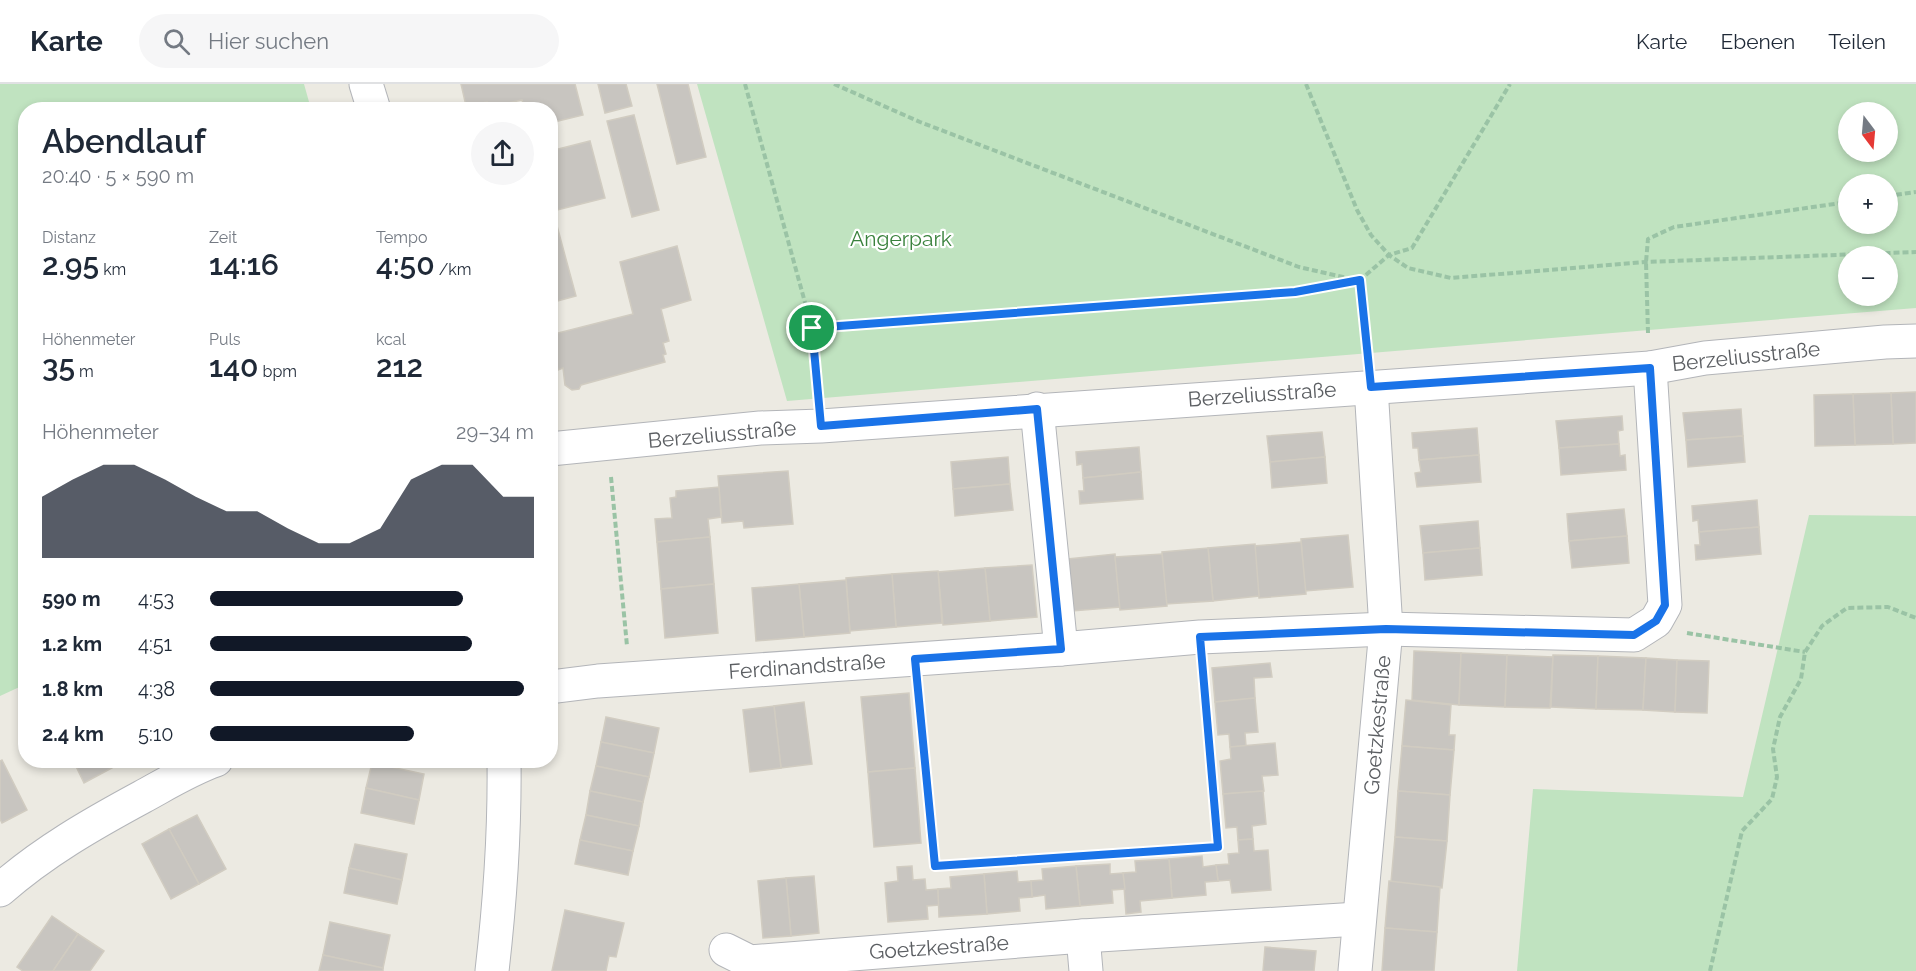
<!DOCTYPE html>
<html lang="de">
<head>
<meta charset="utf-8">
<style>
	:root { --surface:#fff; --page:#f6f6f7; --text:#1f2937; --muted:#747a83; --line:#e0e1e3; --accent:#111827 }
	body { margin:0; font-family:Raleway,sans-serif; background:var(--page); color:var(--text); height:100vh; display:flex; flex-direction:column; font-size:22px; white-space:nowrap }
	* { box-sizing:border-box; margin:0 }
	p { font-size:20px; color:var(--muted) }
	.icon { flex:none; width:33px; height:33px; fill:none; stroke:currentColor; stroke-width:2; stroke-linecap:round; stroke-linejoin:round }
	.map { position:relative; flex:1; overflow:hidden }
	.side { position:absolute; left:18px; top:18px; width:540px; height:666px; display:flex; flex-direction:column; background:var(--surface); border-radius:24px; box-shadow:0 3px 9px #0003 }
	.side>* { flex:none }
	.needle { width:39px; rotate:164deg }
	.buttons { position:absolute; left:1838px; top:18px; display:grid; gap:12px }
	.buttons a { display:grid; place-items:center; width:60px; height:60px; border-radius:50%; background:var(--surface); box-shadow:0 3px 9px #0003; font-size:30px }
	.pin { position:absolute; display:grid; place-items:center; width:51px; height:51px; color:#fff; margin:-26px; border:3px solid #fff; border-radius:50%; box-shadow:0 2px 6px #0007 }
	.round { display:grid; place-items:center; flex:none; width:63px; height:63px; border-radius:32px; background:var(--page) }
	.head { display:flex; align-items:center; justify-content:space-between; height:102px; padding:0 24px }
	h1 { font-size:33px; font-weight:600; line-height:45px }
	.stats { display:grid; grid-template-columns:repeat(3,1fr); gap:9px; height:102px; padding:6px 24px }
	.stats div { display:grid; align-content:center }
	.stats b { font-size:30px; font-weight:600 }
	.stats small { font-size:16px; font-weight:400 }
	.stats p { font-size:16px }
	.chart { height:168px; padding:12px 24px }
	.chart p { display:flex; justify-content:space-between }
	.chart svg { width:100%; height:108px; margin-top:6px; fill:var(--accent); opacity:.7 }
	ul { padding:0 24px; list-style:none; font-size:20px }
	li { display:grid; grid-template-columns:96px 72px 1fr; align-items:center; height:45px }
	li i { height:15px; border-radius:8px; background:var(--accent) }
	header { display:flex; align-items:center; gap:36px; box-sizing:border-box; height:84px; padding:0 30px; background:var(--surface); border-bottom:2px solid var(--line) }
	header strong { font-size:28px }
	nav { display:flex; gap:33px; margin-inline-start:auto; font-size:21px }
	.search { width:420px; height:54px; background:var(--page); display:flex; align-items:center; gap:15px; box-sizing:border-box; padding:0 21px; border-radius:33px; color:var(--muted); font-size:22px }
	.map>svg:first-child { display:block }
</style>
</head>
<body>
<header>
<strong>Karte</strong>
<div class="search"><svg class="icon" aria-label="search" viewBox="0 0 24 24"><circle cx="10" cy="10" r="6"/><path d="M15 15l6 6"/></svg>Hier suchen</div>
<nav><a>Karte</a><a>Ebenen</a><a>Teilen</a></nav>
</header>
<div class="map">
<svg width="1916" height="887" viewBox="0 0 1916 887">
	<rect width="100%" height="100%" fill="#eceae2"/>
	<g fill="#c0e3c0" fill-rule="evenodd">
		<polygon points="0,0 304,0 311,25 26,26 26,600 0,612"/>
		<path d="M 697,0 L 1916,0 L 1916,224 L 787,317 ZM 1848,28 L 1887,28 L 1887,68 L 1848,68 ZM 1848,100 L 1887,100 L 1887,140 L 1848,140 ZM 1887,172 L 1887,212 L 1848,212 L 1848,172 Z"/>
		<polygon points="1809,431 1916,432 1916,887 1517,887 1533,705 1743,713"/>
	</g>
	<g fill="#c8c5c0" stroke="#d1ccc1" stroke-width="1.5">
		<polygon points="461,0 575,0 583,31 550,39 550,26 525,26 522,16 489,23 487,18 466,22"/>
		<polygon points="598,0 626,0 632,22 605,29"/>
		<polygon points="657,0 688,0 706,73 677,80"/>
		<polygon points="634,31 659,126 632,133 607,37"/>
		<polygon points="590,57 605,114 553,127 576,212 550,219 550,67"/>
		<polygon points="677,162 691,216 661,225 669,257 663,259 666,270 663,271 665,278 581,301 579,305 572,306 565,301 563,284 558,286 550,251 633,230 620,178"/>
		<polygon points="1916,308 1916,359 1893,360 1891,309"/>
		<polygon points="1891,309 1893,360 1855,361 1853,310"/>
		<polygon points="1853,310 1855,361 1815,362 1814,311"/>
		<polygon points="1741,325 1743,352 1686,356 1683,329"/>
		<polygon points="1622,332 1623,346 1618,347 1619,360 1559,364 1556,337"/>
		<polygon points="1477,344 1479,371 1419,376 1418,364 1413,364 1412,349"/>
		<polygon points="1322,348 1325,373 1270,378 1267,352"/>
		<polygon points="1743,352 1745,378 1688,383 1686,356"/>
		<polygon points="1619,360 1620,372 1625,371 1626,386 1561,391 1559,364"/>
		<polygon points="1139,363 1141,388 1083,394 1082,380 1077,381 1076,368"/>
		<polygon points="1479,371 1481,398 1417,403 1415,389 1421,388 1419,376"/>
		<polygon points="1008,373 1010,400 953,405 951,378"/>
		<polygon points="1325,373 1327,399 1272,404 1270,378"/>
		<polygon points="788,387 793,440 744,444 743,437 722,439 718,392"/>
		<polygon points="1141,388 1143,415 1080,420 1079,407 1084,407 1083,394"/>
		<polygon points="1010,400 1013,426 955,432 953,405"/>
		<polygon points="719,403 721,433 708,435 710,453 657,458 655,435 672,434 670,414 676,413 676,407"/>
		<polygon points="1757,416 1759,443 1699,448 1698,436 1693,437 1692,422"/>
		<polygon points="1624,425 1627,452 1569,457 1567,430"/>
		<polygon points="1478,437 1480,464 1423,469 1420,442"/>
		<polygon points="1759,443 1761,470 1696,476 1695,461 1700,461 1699,448"/>
		<polygon points="1348,451 1353,503 1305,507 1301,455"/>
		<polygon points="1627,452 1629,479 1572,484 1569,457"/>
		<polygon points="710,453 714,500 661,505 657,458"/>
		<polygon points="1301,458 1306,510 1259,514 1254,462"/>
		<polygon points="1255,460 1259,512 1213,517 1208,464"/>
		<polygon points="1208,464 1213,517 1166,520 1162,468"/>
		<polygon points="1480,464 1482,491 1425,496 1423,469"/>
		<polygon points="1115,470 1120,523 1072,527 1068,475"/>
		<polygon points="1162,470 1167,522 1120,526 1115,473"/>
		<polygon points="1032,481 1037,533 990,537 985,484"/>
		<polygon points="985,484 990,537 943,541 938,488"/>
		<polygon points="938,487 942,539 896,543 892,490"/>
		<polygon points="892,490 896,543 850,547 846,494"/>
		<polygon points="846,496 850,549 804,553 799,500"/>
		<polygon points="714,500 718,549 665,554 661,505"/>
		<polygon points="799,500 804,553 756,557 752,504"/>
		<polygon points="1414,567 1461,569 1459,621 1412,616"/>
		<polygon points="1461,569 1507,571 1505,623 1459,621"/>
		<polygon points="1507,571 1553,573 1550,624 1505,623"/>
		<polygon points="1553,571 1598,572 1596,625 1551,623"/>
		<polygon points="1598,572 1646,574 1643,626 1596,625"/>
		<polygon points="1646,574 1677,576 1675,628 1643,626"/>
		<polygon points="1677,576 1709,577 1707,629 1675,628"/>
		<polygon points="1270,579 1272,593 1254,594 1255,614 1215,618 1212,584"/>
		<polygon points="909,609 915,684 868,688 861,613"/>
		<polygon points="1255,614 1258,648 1245,649 1246,662 1230,663 1229,650 1218,651 1215,618"/>
		<polygon points="1406,616 1451,621 1449,651 1455,651 1454,666 1402,662"/>
		<polygon points="804,618 812,680 781,684 774,622"/>
		<polygon points="774,622 781,684 750,688 743,626"/>
		<polygon points="606,633 659,644 654,669 601,658"/>
		<polygon points="601,658 654,669 649,693 596,682"/>
		<polygon points="1275,659 1278,691 1262,692 1264,707 1223,710 1220,677 1231,675 1230,663"/>
		<polygon points="1402,662 1454,666 1450,711 1398,707"/>
		<polygon points="2,676 27,726 2,739 0,735 0,677"/>
		<polygon points="73,676 108,676 112,684 84,699"/>
		<polygon points="372,679 424,690 419,716 366,704"/>
		<polygon points="596,682 649,693 643,718 590,707"/>
		<polygon points="915,684 921,759 874,763 868,688"/>
		<polygon points="366,704 419,716 414,740 361,729"/>
		<polygon points="590,707 643,718 639,742 586,731"/>
		<polygon points="1263,707 1266,740 1252,742 1253,755 1238,756 1237,743 1226,744 1223,710"/>
		<polygon points="1398,707 1450,711 1447,757 1395,753"/>
		<polygon points="197,731 226,785 199,800 169,745"/>
		<polygon points="586,731 639,742 633,767 580,756"/>
		<polygon points="169,745 199,800 171,815 142,760"/>
		<polygon points="1395,753 1447,757 1442,804 1391,798"/>
		<polygon points="1253,755 1254,767 1268,766 1271,806 1232,809 1230,796 1218,797 1216,781 1229,780 1228,770 1239,769 1238,756"/>
		<polygon points="580,756 633,767 628,791 575,780"/>
		<polygon points="355,760 407,770 402,796 349,784"/>
		<polygon points="1202,772 1203,783 1216,781 1218,797 1205,798 1206,811 1172,814 1169,775"/>
		<polygon points="1169,775 1172,814 1140,817 1141,828 1126,830 1123,789 1136,788 1135,777"/>
		<polygon points="1110,780 1110,790 1123,789 1125,805 1112,806 1113,819 1080,822 1076,782"/>
		<polygon points="912,782 913,796 925,795 926,806 938,805 939,821 927,822 928,835 888,838 885,799 898,797 897,783"/>
		<polygon points="1076,782 1080,822 1046,825 1045,811 1032,813 1031,797 1043,796 1042,785"/>
		<polygon points="349,784 402,796 397,820 344,809"/>
		<polygon points="1017,787 1018,798 1031,797 1032,813 1019,814 1020,827 987,830 984,790"/>
		<polygon points="984,790 987,830 939,833 938,805 951,804 950,793"/>
		<polygon points="814,792 819,849 791,852 786,794"/>
		<polygon points="786,794 791,852 763,854 758,797"/>
		<polygon points="1389,797 1440,803 1437,848 1385,844"/>
		<polygon points="565,826 624,839 616,873 609,872 606,887 552,887"/>
		<polygon points="52,832 78,850 53,887 23,887 17,883"/>
		<polygon points="330,838 390,851 383,884 323,871"/>
		<polygon points="1385,844 1437,848 1434,887 1382,887"/>
		<polygon points="78,850 104,867 90,887 53,887"/>
		<polygon points="1265,863 1316,867 1314,887 1263,887"/>
		<polygon points="323,871 383,884 383,887 319,887"/>
	</g>
	<g fill="none" stroke-linecap="round" stroke-linejoin="round">
		<defs>
			<g id="minor">
				<polyline points="366,0 374,26"/>
				<polyline points="1037,325 1061,565"/>
				<polyline points="550,365 760,344 821,342 1650,284 1705,274 1885,258 1916,257"/>
				<polyline points="550,603 598,597 1061,565 1200,553 1386,545 1634,551 1656,537 1665,521 1650,284"/>
				<path d="M 0,806 C 43,768 92,740 142,713 C 166,700 190,685 216,676"/>
				<polyline points="1083,852 1086,887"/>
				<polyline points="726,866 750,878 1083,852 1358,835"/>
				<path d="M 492,887 C 500,817 505,747 504,676"/>
				<polyline points="1355,887 1386,545 1371,303"/>
			</g>
		</defs>
		<use href="#minor" stroke="#b3b5b9" stroke-width="35"/>
		<g stroke="#9ac3a5" stroke-width="4" stroke-dasharray="6 3" stroke-linecap="butt">
			<polyline points="745,0 812,244 1295,208 1360,196"/>
			<polyline points="834,0 920,38 1299,183 1356,196"/>
			<polyline points="1306,0 1357,126 1371,151 1389,171 1408,184 1451,194 1646,178 1916,168"/>
			<polyline points="1887,112 1916,108"/>
			<polyline points="812,244 818,309"/>
			<polyline points="1648,249 1646,178 1648,155 1674,143 1848,118"/>
			<polyline points="1366,269 1360,196 1389,171 1412,164 1510,0"/>
			<polyline points="611,393 627,562"/>
			<polyline points="1687,549 1805,568"/>
			<polyline points="918,609 935,782 1218,763 1203,587"/>
			<polyline points="1710,887 1742,747 1772,715 1777,693 1773,665 1780,633 1801,595 1805,568 1822,542 1847,524 1888,523 1916,534"/>
		</g>
		<use href="#minor" stroke="#fff" stroke-width="33"/>
	</g>
	<g fill="none" stroke-linecap="round" stroke-linejoin="round">
		<defs>
			<polygon id="route" points="1360,196 1371,303 1650,284 1665,521 1656,537 1634,551 1386,545 1200,553 1218,763 935,782 915,575 1061,565 1037,325 821,342 812,244 1295,208"/>
		</defs>
		<use href="#route" stroke="#fff" stroke-width="12"/>
		<use href="#route" stroke="#1a73e8" stroke-width="8"/>
	</g>
	<g text-anchor="middle" dominant-baseline="central" stroke-width="4.5" stroke-linejoin="round" paint-order="stroke">
		<g font-size="21" fill="#3a823d" stroke="#fff">
			<text x="901" y="154">Angerpark</text>
		</g>
		<g font-size="21" fill="#5b5e62" stroke="#fff">
			<text transform="translate(1746 272) rotate(-6)">Berzeliusstraße</text>
			<text transform="translate(1262 310) rotate(-4)">Berzeliusstraße</text>
			<text transform="translate(722 350) rotate(-5)">Berzeliusstraße</text>
			<text transform="translate(807 582) rotate(-4)">Ferdinandstraße</text>
			<text transform="translate(1377 641) rotate(-85)">Goetzkestraße</text>
			<text transform="translate(939 863) rotate(-4)">Goetzkestraße</text>
		</g>
	</g>
</svg>
<div class="buttons">
<a><svg class="needle" viewBox="-14 -14 28 28"><path d="M0-13l5 13h-10z" fill="#e53935"/><path d="M0 13l5-13h-10z" fill="#747a83"/></svg></a>
<a>+</a>
<a>−</a>
</div>
<div class="pin" style="left:812px;top:244px;background:#1e9e55"><svg class="icon" aria-label="arrive" viewBox="0 0 24 24"><path d="M6 21V4h12l-3 4 3 4H6"/></svg></div>
<section class="side">
<div class="head"><div><h1>Abendlauf</h1><p>20:40 · 5 × 590 m</p></div><a class="round"><svg class="icon" aria-label="share" viewBox="0 0 24 24"><path d="M12 15V3M7 8l5-5 5 5M5 13v7h14v-7"/></svg></a></div>
<div class="stats">
<div><p>Distanz</p><b>2.95<small> km</small></b></div>
<div><p>Zeit</p><b>14:16</b></div>
<div><p>Tempo</p><b>4:50<small> /km</small></b></div>
</div>
<div class="stats">
<div><p>Höhenmeter</p><b>35<small> m</small></b></div>
<div><p>Puls</p><b>140<small> bpm</small></b></div>
<div><p>kcal</p><b>212</b></div>
</div>
<div class="chart"><p><span>Höhenmeter</span>29–34 m</p>
<svg viewBox="0 0 160 44" preserveAspectRatio="none"><path d="M0 44V19L10 12L20 6L30 6L40 12L50 19L60 25L70 25L80 32L90 38L100 38L110 32L120 12L130 6L140 6L150 19L160 19V44z"/></svg>
</div>
<ul>
<li><b>590 m</b>4:53<i style="width:78%"></i></li>
<li><b>1.2 km</b>4:51<i style="width:81%"></i></li>
<li><b>1.8 km</b>4:38<i style="width:97%"></i></li>
<li><b>2.4 km</b>5:10<i style="width:63%"></i></li>
</ul>
</section>
</div>
</body>
</html>
